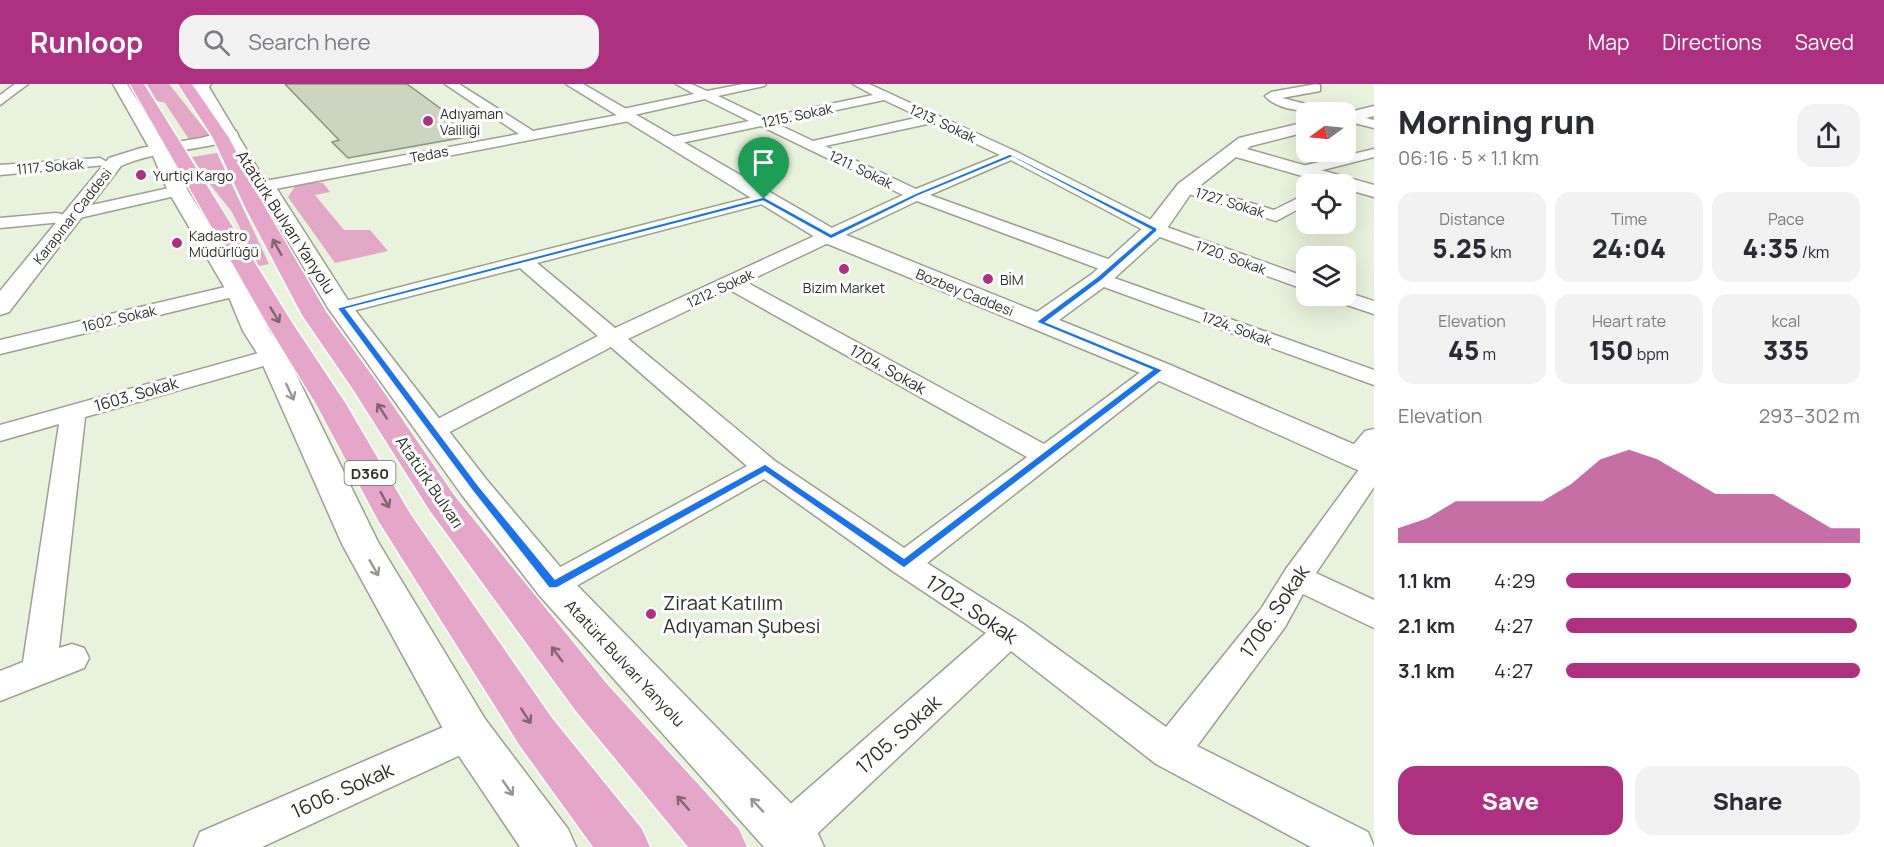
<!DOCTYPE html>
<html lang="en">
<head>
<meta charset="utf-8">
<style>
	:root { --surface:#fff; --page:#f2f2f3; --text:#2b2b33; --muted:#7c7c81; --accent:#ae3181 }
	body { margin:0; font-family:Manrope,sans-serif; background:var(--page); color:var(--text); height:100vh; display:flex; flex-direction:column; font-size:22px; white-space:nowrap }
	* { box-sizing:border-box; margin:0 }
	p { font-size:20px; color:var(--muted) }
	.icon { flex:none; width:33px; height:33px; fill:none; stroke:currentColor; stroke-width:2; stroke-linecap:round; stroke-linejoin:round }
	.map { position:relative; flex:1; overflow:hidden }
	.sheet { display:flex; flex-direction:column; background:var(--surface); width:510px }
	.sheet>* { flex:none }
	.needle { width:39px; rotate:255deg }
	.buttons { position:absolute; left:1296px; top:18px; display:grid; gap:12px }
	.buttons a { display:grid; place-items:center; width:60px; height:60px; border-radius:12px; background:var(--surface); box-shadow:0 6px 24px #0002; font-size:30px }
	.pin { position:absolute; display:grid; place-items:center; width:51px; height:51px; color:#fff; margin:-62px -26px; border-radius:50% 50% 50% 0; rotate:-45deg; box-shadow:0 0 6px #0007 }
	.pin .icon { rotate:45deg }
	.round { display:grid; place-items:center; flex:none; width:63px; height:63px; border-radius:18px; background:var(--page) }
	.summary { display:flex; align-items:center; justify-content:space-between; height:102px; padding:0 24px }
	h1 { font-size:33px; font-weight:800; line-height:45px }
	.figures { display:grid; grid-template-columns:repeat(3,1fr); gap:9px; height:102px; padding:6px 24px }
	.figures div { display:grid; align-content:center; border-radius:15px; background:var(--page); text-align:center }
	.figures b { font-size:26px; font-weight:800 }
	.figures small { font-size:16px; font-weight:400 }
	.figures p { font-size:16px }
	.chart { height:168px; padding:12px 24px }
	.chart p { display:flex; justify-content:space-between }
	.chart svg { width:100%; height:108px; margin-top:6px; fill:var(--accent); opacity:.7 }
	.primary-button { display:flex; gap:12px; margin-top:auto; padding:12px 24px }
	.primary-button a { flex:1; height:69px; border-radius:18px; background:var(--accent); color:#fff; font-size:24px; font-weight:800; line-height:69px; text-align:center }
	.primary-button a+a { background:var(--page); color:var(--text) }
	ul { padding:0 24px; list-style:none; font-size:20px }
	li { display:grid; grid-template-columns:96px 72px 1fr; align-items:center; height:45px }
	li i { height:15px; border-radius:8px; background:var(--accent) }
	header { display:flex; align-items:center; gap:36px; box-sizing:border-box; height:84px; padding:0 30px; background:var(--accent); color:#fff }
	header strong { font-size:28px }
	nav { display:flex; gap:33px; margin-inline-start:auto; font-size:21px }
	.search { width:420px; height:54px; background:var(--page); display:flex; align-items:center; gap:15px; box-sizing:border-box; padding:0 21px; border-radius:18px; color:var(--muted); font-size:22px }
	main { display:flex; flex:1; min-height:0 }
	.map>svg:first-child { display:block }
</style>
</head>
<body>
<header>
<strong>Runloop</strong>
<div class="search"><svg class="icon" aria-label="search" viewBox="0 0 24 24"><circle cx="10" cy="10" r="6"/><path d="M15 15l6 6"/></svg>Search here</div>
<nav><a>Map</a><a>Directions</a><a>Saved</a></nav>
</header>
<main>
<div class="map">
<svg width="1374" height="763" viewBox="0 0 1374 763">
	<rect width="100%" height="100%" fill="#e9f2dc"/>
	<g fill="#e3a8c8">
		<polygon points="147,0 169,0 211,53 190,57 165,19 157,17"/>
		<polygon points="217,69 269,180 259,182 232,128 209,99 192,73"/>
		<polygon points="310,98 323,99 330,108 315,111 344,146 370,146 388,167 335,179 288,113 296,101"/>
	</g>
	<polygon fill="#ccd5bf" stroke="#8b937f" stroke-width="1.5" points="285,0 407,0 477,51 348,74 332,58 339,56"/>
	<g fill="none" stroke-linecap="round" stroke-linejoin="round">
		<defs>
			<g id="minor">
				<polygon points="15,0 28,0 0,21 0,11"/>
				<path d="M 445,0 L 459,0 L 533,47 L 618,31 L 618,26 L 694,10 L 676,0 L 691,0 L 707,7 L 743,0 L 766,0 L 764,2 L 718,12 L 764,34 L 873,11 L 853,0 L 869,0 L 1017,68 L 1161,141 L 1306,193 L 1306,206 L 1149,149 L 1011,76 L 930,111 L 1119,179 L 1122,183 L 1119,187 L 1105,187 L 917,117 L 746,198 L 1044,360 L 1150,281 L 1158,279 L 1166,281 L 1170,286 L 1166,291 L 927,479 L 1022,539 L 1166,643 L 1261,525 L 1286,485 L 1363,380 L 1356,381 L 1347,379 L 1343,373 L 1365,347 L 1374,345 L 1374,369 L 1368,376 L 1374,374 L 1374,403 L 1316,489 L 1374,516 L 1374,544 L 1303,510 L 1285,543 L 1197,662 L 1368,748 L 1374,763 L 1311,763 L 1156,680 L 1011,567 L 803,763 L 770,763 L 765,751 L 771,737 L 986,549 L 894,488 L 764,395 L 564,509 L 553,513 L 542,509 L 537,501 L 542,493 L 747,382 L 611,263 L 442,352 L 433,355 L 424,352 L 420,347 L 424,342 L 598,252 L 520,184 L 341,230 L 334,228 L 331,224 L 334,220 L 764,110 L 770,112 L 772,115 L 770,118 L 537,179 L 615,244 L 903,111 L 761,42 L 672,61 L 667,60 L 665,57 L 667,54 L 749,37 L 705,15 L 634,31 L 634,36 L 629,37 L 265,107 L 257,102 L 265,97 L 519,50 ZM 884,16 L 920,33 L 813,57 L 775,39 ZM 932,39 L 1000,71 L 916,105 L 825,62 ZM 730,206 L 1027,373 L 904,464 L 775,377 L 628,255 Z"/>
				<path d="M 1316,0 L 1320,1 L 1320,7 L 1282,14 L 1326,25 L 1327,28 C 1308,28 1278,27 1265,12 L 1271,8 Z"/>
				<polygon points="1346,29 1374,36 1374,44 1346,37"/>
				<polygon points="1374,65 1374,73 1303,91 1295,86 1298,83"/>
				<polygon points="100,74 107,78 105,81 0,91 0,81"/>
				<polygon points="1185,99 1274,126 1306,110 1306,121 1276,137 1179,107 1177,104 1179,101"/>
				<polygon points="178,102 184,104 186,107 184,110 75,135 69,134 67,130 69,126"/>
				<polygon points="56,129 62,130 65,134 62,138 0,144 0,134"/>
				<polygon points="1100,189 1374,286 1374,301 1093,199 1090,195 1093,191"/>
				<polygon points="238,200 245,202 248,206 245,210 0,270 0,256"/>
				<polygon points="1346,208 1374,217 1374,230 1332,216 1329,212 1346,212"/>
				<polygon points="273,265 281,267 284,272 281,277 85,333 59,564 72,560 84,564 89,574 84,584 0,617 0,587 23,578 59,340 0,357 0,341"/>
				<polygon points="469,632 482,637 488,649 482,661 262,763 194,763 200,748"/>
			</g>
			<g id="tertiary">
				<polygon points="113,0 127,0 169,67 188,107 250,206 269,247 287,272 378,458 485,635 568,745 576,763 520,763 453,663 342,460 259,272 243,247 226,206 168,107 151,67"/>
				<polygon points="193,0 207,0 261,90 275,102 351,221 486,395 567,491 816,745 824,763 764,763 539,511 462,411 328,224 257,105 245,93"/>
				<polygon points="566,0 583,0 839,148 1037,228 1092,190 1147,140 1178,100 1239,54 1306,38 1306,48 1251,62 1247,65 1374,101 1374,113 1346,105 1346,100 1330,100 1236,73 1192,108 1163,150 1108,200 1059,236 1168,280 1374,369 1374,391 1362,388 1148,292 823,158"/>
				<polygon points="1374,22 1374,32 1346,39 1346,29"/>
			</g>
			<g id="secondary">
				<path d="M 196,0 L 211,0 C 207,6 204,7 197,5 Z"/>
				<path d="M 230,46 L 236,47 L 238,51 L 236,55 C 199,67 157,66 121,82 L 9,228 L 0,231 L 0,207 L 109,74 L 141,64 L 201,54 Z"/>
			</g>
			<g id="trunk">
				<polygon points="130,0 144,0 293,240 346,320 411,431 552,634 642,745 650,763 593,763 520,662 379,438 316,320 267,240"/>
				<polygon points="178,0 192,0 229,54 266,125 327,229 379,301 454,411 607,600 739,745 747,763 688,763 575,626 430,427 354,307 302,231 246,125 213,54"/>
			</g>
		</defs>
		<use href="#minor" stroke="#9aa28e" stroke-width="3"/>
		<use href="#tertiary" stroke="#9aa28e" stroke-width="3"/>
		<use href="#secondary" stroke="#9aa28e" stroke-width="3"/>
		<use href="#trunk" stroke="#fff" stroke-width="3"/>
		<use href="#minor" fill="#fff" fill-rule="evenodd"/>
		<use href="#tertiary" fill="#fff" fill-rule="evenodd"/>
		<use href="#secondary" fill="#fff" fill-rule="evenodd"/>
		<use href="#trunk" fill="#e6a6ca" fill-rule="evenodd"/>
	</g>
	<defs><path id="oneway-shaft" d="M-6 0H5M1.5-3L5.5 0L1.5 3" fill="none" stroke-width="1.6" stroke-linecap="round" stroke-linejoin="round" transform="scale(1.5)"/></defs>
	<g stroke="#816671">
		<use href="#oneway-shaft" transform="translate(277 163) rotate(-119)"/>
		<use href="#oneway-shaft" transform="translate(275 231) rotate(59)"/>
		<use href="#oneway-shaft" transform="translate(382 327) rotate(-123)"/>
		<use href="#oneway-shaft" transform="translate(385 416) rotate(61)"/>
		<use href="#oneway-shaft" transform="translate(557 570) rotate(-127)"/>
		<use href="#oneway-shaft" transform="translate(526 632) rotate(57)"/>
		<use href="#oneway-shaft" transform="translate(683 719) rotate(-131)"/>
	</g>
	<g stroke="#969894">
		<use href="#oneway-shaft" transform="translate(290 308) rotate(65)"/>
		<use href="#oneway-shaft" transform="translate(374 484) rotate(60)"/>
		<use href="#oneway-shaft" transform="translate(508 704) rotate(55)"/>
		<use href="#oneway-shaft" transform="translate(757 721) rotate(-133)"/>
	</g>
	<path fill="#1a73e8" stroke="#fff" stroke-width="1.5" fill-rule="evenodd" d="M 1010,70 L 1157,144 L 1157,147 L 1102,196 L 1046,238 L 1163,286 L 904,484 L 765,388 L 557,504 L 549,504 L 471,405 L 337,224 L 764,113 L 831,150 L 914,110 ZM 1012,73 L 1151,146 L 1097,193 L 1036,238 L 1152,286 L 904,474 L 765,380 L 555,495 L 478,401 L 346,225 L 763,117 L 831,155 L 918,112 Z"/>
	<g fill="#ae3181" stroke="#fff" stroke-width="2">
		<circle cx="428" cy="37" r="6"/>
		<circle cx="141" cy="91" r="6"/>
		<circle cx="177" cy="159" r="6"/>
		<circle cx="844" cy="185" r="6"/>
		<circle cx="988" cy="195" r="6"/>
		<circle cx="651" cy="530" r="6"/>
	</g>
	<g text-anchor="middle" dominant-baseline="central" stroke-width="6" stroke-linejoin="round" paint-order="stroke">
		<g font-size="14" fill="#2e3129" stroke="#fff" text-anchor="start">
			<text x="440" y="29">Adıyaman<tspan x="440" dy="16">Valiliği</tspan></text>
			<text x="153" y="91">Yurtiçi Kargo</text>
			<text x="189" y="151">Kadastro<tspan x="189" dy="16">Müdürlüğü</tspan></text>
			<text x="1000" y="195">BİM</text>
			<text x="844" y="203" text-anchor="middle">Bizim Market</text>
		</g>
		<g font-size="14" fill="#2e3129" stroke="#fff">
			<text transform="translate(797 31) rotate(-12)">1215. Sokak</text>
			<text transform="translate(943 39) rotate(25)">1213. Sokak</text>
			<text transform="translate(429 70) rotate(-11)">Tedas</text>
			<text transform="translate(50 82) rotate(-5)">1117. Sokak</text>
			<text transform="translate(861 85) rotate(26)">1211. Sokak</text>
			<text transform="translate(1230 118) rotate(17)">1727. Sokak</text>
			<text transform="translate(72 132) rotate(-52)">Karapınar Caddesi</text>
			<text transform="translate(1231 173) rotate(20)">1720. Sokak</text>
			<text transform="translate(720 204) rotate(-25)">1212. Sokak</text>
			<text transform="translate(965 208) rotate(22)">Bozbey Caddesi</text>
			<text transform="translate(119 234) rotate(-13)">1602. Sokak</text>
			<text transform="translate(1237 244) rotate(20)">1724. Sokak</text>
		</g>
		<rect fill="#fff" stroke="#6d6f69" stroke-width="1.5" x="344.5" y="377" width="51" height="24" rx="4.5"/>
		<g font-size="15" font-weight="bold" fill="#2e3129">
			<text x="370" y="389">D360</text>
		</g>
		<g font-size="16" fill="#2e3129" stroke="#fff">
			<text transform="translate(286 138) rotate(57)">Atatürk Bulvarı Yanyolu</text>
			<text transform="translate(888 285) rotate(29)">1704. Sokak</text>
			<text transform="translate(136 310) rotate(-16)">1603. Sokak</text>
			<text transform="translate(430 398) rotate(56)">Atatürk Bulvarı</text>
			<text transform="translate(625 579) rotate(47)">Atatürk Bulvarı Yanyolu</text>
		</g>
		<g font-size="20" fill="#2e3129" stroke="#fff" text-anchor="start">
			<text x="663" y="518">Ziraat Katılım<tspan x="663" dy="23">Adıyaman Şubesi</tspan></text>
		</g>
		<g font-size="20" fill="#2e3129" stroke="#fff">
			<text transform="translate(972 525) rotate(34)">1702. Sokak</text>
			<text transform="translate(1274 527) rotate(-56)">1706. Sokak</text>
			<text transform="translate(898 650) rotate(-42)">1705. Sokak</text>
			<text transform="translate(342 706) rotate(-24)">1606. Sokak</text>
		</g>
	</g>
</svg>
<div class="buttons">
<a><svg class="needle" viewBox="-14 -14 28 28"><path d="M0-13l5 13h-10z" fill="#e53935"/><path d="M0 13l5-13h-10z" fill="#7c7c81"/></svg></a>
<a><svg class="icon" aria-label="locate" viewBox="0 0 24 24"><circle cx="12" cy="12" r="6"/><path d="M12 2v4M12 18v4M2 12h4M18 12h4"/></svg></a>
<a><svg class="icon" aria-label="layers" viewBox="0 0 24 24"><path d="M12 4l9 5-9 5-9-5zM3 14l9 5 9-5"/></svg></a>
</div>
<div class="pin" style="left:764px;top:115px;background:#1e9e55"><svg class="icon" aria-label="arrive" viewBox="0 0 24 24"><path d="M6 21V4h12l-3 4 3 4H6"/></svg></div>
</div>
<section class="sheet">
<div class="summary"><div><h1>Morning run</h1><p>06:16 · 5 × 1.1 km</p></div><a class="round"><svg class="icon" aria-label="share" viewBox="0 0 24 24"><path d="M12 15V3M7 8l5-5 5 5M5 13v7h14v-7"/></svg></a></div>
<div class="figures">
<div><p>Distance</p><b>5.25<small> km</small></b></div>
<div><p>Time</p><b>24:04</b></div>
<div><p>Pace</p><b>4:35<small> /km</small></b></div>
</div>
<div class="figures">
<div><p>Elevation</p><b>45<small> m</small></b></div>
<div><p>Heart rate</p><b>150<small> bpm</small></b></div>
<div><p>kcal</p><b>335</b></div>
</div>
<div class="chart"><p><span>Elevation</span>293–302 m</p>
<svg viewBox="0 0 160 44" preserveAspectRatio="none"><path d="M0 44V38L10 34L20 27L30 27L40 27L50 27L60 20L70 10L80 6L90 10L100 17L110 24L120 24L130 24L140 31L150 38L160 38V44z"/></svg>
</div>
<ul>
<li><b>1.1 km</b>4:29<i style="width:97%"></i></li>
<li><b>2.1 km</b>4:27<i style="width:99%"></i></li>
<li><b>3.1 km</b>4:27<i style="width:100%"></i></li>
</ul>
<div class="primary-button"><a>Save</a><a>Share</a></div>
</section>
</main>
</body>
</html>
